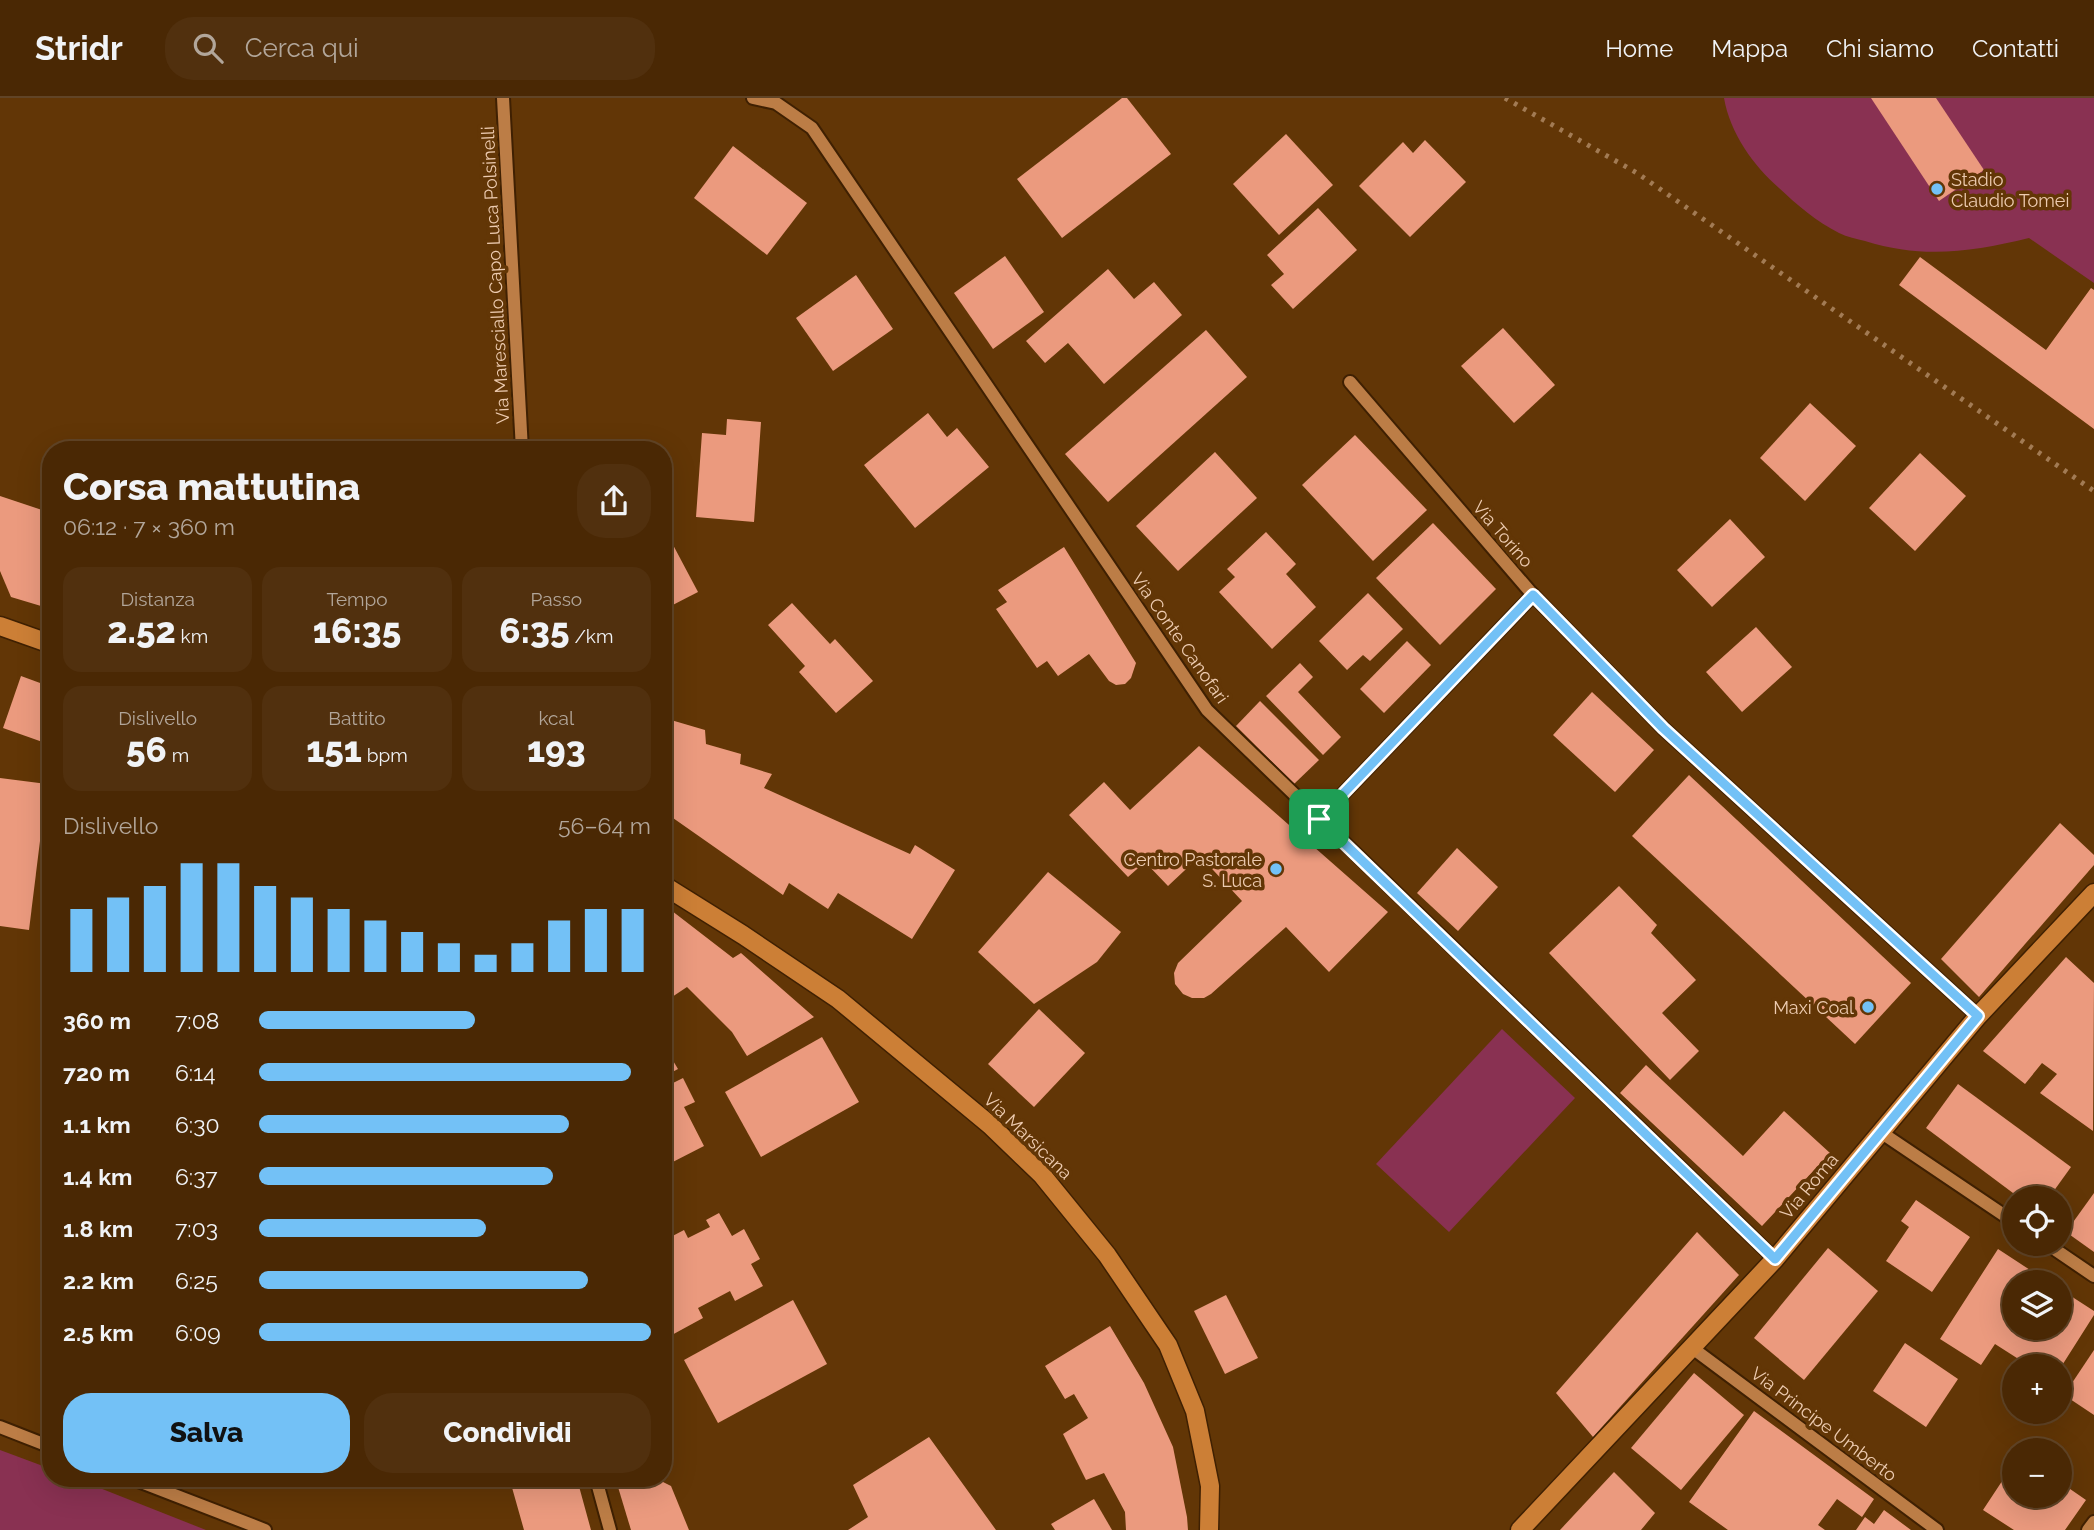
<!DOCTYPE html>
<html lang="it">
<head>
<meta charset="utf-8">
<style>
	:root { --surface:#4a2804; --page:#51300e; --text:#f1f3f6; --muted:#b2a69a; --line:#614426; --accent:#73c1f6 }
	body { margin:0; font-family:Raleway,sans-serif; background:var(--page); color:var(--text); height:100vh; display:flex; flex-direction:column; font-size:26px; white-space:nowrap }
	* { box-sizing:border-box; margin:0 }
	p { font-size:23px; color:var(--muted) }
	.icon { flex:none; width:38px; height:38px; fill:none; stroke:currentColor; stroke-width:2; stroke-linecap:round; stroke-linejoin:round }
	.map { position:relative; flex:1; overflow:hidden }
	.details { position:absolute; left:42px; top:343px; width:630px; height:1046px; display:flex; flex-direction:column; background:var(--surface); border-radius:28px; box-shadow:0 7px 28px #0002,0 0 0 2px var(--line) }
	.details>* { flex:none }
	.fabs { position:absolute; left:2002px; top:1088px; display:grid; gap:14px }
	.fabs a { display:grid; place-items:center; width:70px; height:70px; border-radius:50%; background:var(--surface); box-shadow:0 7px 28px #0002,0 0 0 2px var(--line); font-size:35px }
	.pin { position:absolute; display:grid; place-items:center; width:60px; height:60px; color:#fff; margin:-30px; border-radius:14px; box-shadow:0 4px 10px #0006 }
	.round { display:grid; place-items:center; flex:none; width:74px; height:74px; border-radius:28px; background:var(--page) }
	.head { display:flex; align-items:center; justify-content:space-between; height:119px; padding:0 21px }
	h1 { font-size:38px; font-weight:800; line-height:52px }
	.metrics { display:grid; grid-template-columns:repeat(3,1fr); gap:10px; height:119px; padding:7px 21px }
	.metrics div { display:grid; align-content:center; border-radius:18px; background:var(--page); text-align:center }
	.metrics b { font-size:35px; font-weight:800 }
	.metrics small { font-size:19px; font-weight:400 }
	.metrics p { font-size:19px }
	.chart { height:196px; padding:14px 21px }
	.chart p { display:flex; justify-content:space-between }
	.chart svg { width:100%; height:126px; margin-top:7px; stroke:var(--accent); stroke-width:6 }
	.cta { display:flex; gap:14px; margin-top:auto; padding:14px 21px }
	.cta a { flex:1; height:80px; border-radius:28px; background:var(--accent); color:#111; font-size:28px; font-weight:800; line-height:80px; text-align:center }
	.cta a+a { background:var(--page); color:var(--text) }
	ul { padding:0 21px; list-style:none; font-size:23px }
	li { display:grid; grid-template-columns:112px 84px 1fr; align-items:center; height:52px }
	li i { height:18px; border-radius:9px; background:var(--accent) }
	header { display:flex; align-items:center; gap:42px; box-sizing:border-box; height:98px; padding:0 35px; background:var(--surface); border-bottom:2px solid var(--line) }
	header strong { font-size:33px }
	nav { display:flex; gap:38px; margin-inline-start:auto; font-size:24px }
	.search { width:490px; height:63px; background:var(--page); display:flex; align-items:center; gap:18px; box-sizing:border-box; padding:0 24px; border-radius:28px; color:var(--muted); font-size:26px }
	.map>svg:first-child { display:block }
</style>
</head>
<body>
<header>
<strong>Stridr</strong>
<div class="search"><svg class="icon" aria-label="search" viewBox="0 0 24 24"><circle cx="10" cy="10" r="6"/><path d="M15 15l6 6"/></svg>Cerca qui</div>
<nav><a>Home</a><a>Mappa</a><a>Chi siamo</a><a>Contatti</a></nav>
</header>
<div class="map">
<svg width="2094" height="1432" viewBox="0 0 2094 1432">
	<rect width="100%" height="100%" fill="#623606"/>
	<g fill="#893152">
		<path d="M 1724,0 L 2094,0 L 2094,185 L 2029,140 C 1971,154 1923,161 1865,143 C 1857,141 1847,139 1839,135 C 1817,124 1797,107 1779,90 C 1753,67 1730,35 1724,0 Z"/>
		<polygon points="1502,931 1575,1000 1449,1134 1376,1066"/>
		<polygon points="0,1352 51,1371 51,1381 77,1381 206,1432 0,1432"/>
	</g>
	<g fill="#eb9a7e">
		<polygon points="1122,0 1127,0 1171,56 1062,140 1017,81"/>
		<polygon points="1871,0 1936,0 1984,72 1939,103"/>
		<polygon points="1286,36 1333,87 1279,137 1233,86"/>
		<polygon points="1425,42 1466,84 1410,139 1359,88 1403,44 1413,55"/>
		<polygon points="733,48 807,105 767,157 694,100"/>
		<polygon points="1318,110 1357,152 1293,211 1271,187 1284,176 1267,157"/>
		<polygon points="1005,158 1044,214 993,251 954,195"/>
		<polygon points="1920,159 2046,252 2091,190 2094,192 2094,331 1899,187"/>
		<polygon points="1108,171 1134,201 1154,184 1182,217 1104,286 1068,245 1045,265 1026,243"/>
		<polygon points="856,177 893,231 833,273 796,220"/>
		<polygon points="1503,230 1555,287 1514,325 1461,268"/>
		<polygon points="1206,232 1247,279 1108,404 1065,356"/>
		<polygon points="1810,305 1856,348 1805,403 1760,360"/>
		<polygon points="928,315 947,339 957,330 989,369 915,430 864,367"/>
		<polygon points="727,321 761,324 754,424 696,419 702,335 726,337"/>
		<polygon points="1355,337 1427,412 1373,463 1302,387"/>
		<polygon points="1215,354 1257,400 1178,473 1136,428"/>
		<polygon points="1920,355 1966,398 1915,453 1869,410"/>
		<polygon points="0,398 51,415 51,511 11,499 0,473"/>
		<polygon points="1730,421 1765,459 1712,509 1677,472"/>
		<polygon points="1433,425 1496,491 1440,547 1376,480"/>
		<polygon points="663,428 698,494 663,512"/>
		<polygon points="1266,434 1296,466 1286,476 1316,509 1272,551 1219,494 1235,479 1227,471"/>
		<polygon points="1064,449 1136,565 1131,580 1125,586 1116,587 1109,583 1089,556 1058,578 1047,563 1037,570 996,511 1007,504 998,492"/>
		<polygon points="1368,495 1403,531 1370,563 1363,557 1347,572 1319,543"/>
		<polygon points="792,505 830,546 835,541 873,583 836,615 799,574 805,568 768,527"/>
		<polygon points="1756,529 1792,569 1742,614 1706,574"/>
		<polygon points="1407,543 1431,567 1384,615 1360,591"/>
		<polygon points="1300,565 1313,579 1298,594 1341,639 1323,657 1266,598"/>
		<polygon points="21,578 51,589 51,647 3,630"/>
		<polygon points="1592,594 1654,652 1615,694 1553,637"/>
		<polygon points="1260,603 1319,662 1294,686 1236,628"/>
		<polygon points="671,622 705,632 706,646 741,656 740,666 772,676 764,690 910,756 915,747 955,772 912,841 838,795 828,811 789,785 783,797 663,713 663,638"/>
		<polygon points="1199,648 1388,814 1329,874 1286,829 1211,896 1204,900 1192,900 1183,896 1175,886 1174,875 1178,865 1242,803 1200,758 1168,788 1145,764 1128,779 1069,717 1104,684 1130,712"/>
		<polygon points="1689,677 1911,885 1855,946 1632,738"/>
		<polygon points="0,680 47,686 29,832 0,828"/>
		<polygon points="2060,725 2094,757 2094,767 1979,899 1941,861"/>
		<polygon points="1457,750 1498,789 1458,833 1417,795"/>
		<polygon points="1048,774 1121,834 1097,864 1034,906 978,854"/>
		<polygon points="1619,788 1657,827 1651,835 1696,882 1662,915 1699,953 1670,982 1549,855"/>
		<polygon points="663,806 733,860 741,855 814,919 747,958 732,934 687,889 663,905"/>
		<polygon points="2066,859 2094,885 2093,1033 2040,995 2057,976 2042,965 2025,986 1983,953"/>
		<polygon points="1039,911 1085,955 1034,1009 988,966"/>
		<polygon points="822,939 859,1004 761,1059 725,994"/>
		<polygon points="663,946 678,971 663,979"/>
		<polygon points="1646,967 1743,1058 1784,1013 1830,1055 1762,1128 1620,995"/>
		<polygon points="683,980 695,1004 684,1009 704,1048 663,1069 663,990"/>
		<polygon points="1958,986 2071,1069 2048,1101 2021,1101 1926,1030"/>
		<polygon points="2094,1095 2094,1154 2066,1134"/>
		<polygon points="1916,1102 1970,1139 1932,1194 1886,1163 1909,1129 1901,1123"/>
		<polygon points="719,1115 732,1138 744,1131 760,1161 751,1166 763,1188 735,1203 730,1193 698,1210 703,1220 670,1238 663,1224 663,1163 671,1159 663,1143 684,1132 688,1140 710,1129 706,1122"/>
		<polygon points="1697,1134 1739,1177 1593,1339 1556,1295"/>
		<polygon points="1828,1150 1878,1193 1804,1282 1754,1240"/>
		<polygon points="1998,1151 2050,1185 2014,1185 2014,1230 2060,1230 2060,1191 2094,1213 2094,1217 2061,1269 2031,1269 1995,1246 1981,1267 1940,1241"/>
		<polygon points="1226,1197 1258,1260 1225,1276 1194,1213"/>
		<polygon points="793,1202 827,1266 718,1325 684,1262"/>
		<polygon points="1110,1228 1144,1285 1173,1349 1187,1419 1188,1432 1126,1432 1125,1414 1104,1375 1086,1382 1063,1336 1088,1320 1074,1296 1065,1301 1045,1268"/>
		<polygon points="1905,1245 1958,1281 1926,1329 1873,1293"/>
		<polygon points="2094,1252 2094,1317 2064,1297"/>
		<polygon points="1694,1275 1744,1317 1681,1392 1631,1350"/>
		<polygon points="1754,1313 1874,1401 1862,1419 1837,1401 1818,1427 1825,1432 1728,1432 1689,1404"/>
		<polygon points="929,1339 996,1432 848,1432 868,1419 853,1387"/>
		<polygon points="2014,1365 2014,1398 2060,1398 2060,1384 2086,1402 2065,1432 2014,1432 1983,1412"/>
		<polygon points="1614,1374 1655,1415 1641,1432 1560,1432"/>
		<polygon points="501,1381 577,1381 591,1432 524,1432 511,1386 503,1389"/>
		<polygon points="636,1381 657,1381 671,1388 689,1432 631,1432 618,1389"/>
		<polygon points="1094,1401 1112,1432 1055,1432 1051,1426"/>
		<polygon points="1884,1412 1911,1432 1856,1432 1865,1419 1874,1426"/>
	</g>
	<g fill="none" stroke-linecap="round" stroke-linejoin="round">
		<defs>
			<g id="minor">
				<polyline points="503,0 522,352"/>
				<polyline points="753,0 776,5 812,30 1207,612 1775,1161"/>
				<polyline points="1350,284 1533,497 1663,630 1978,918"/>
				<polyline points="1319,721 1533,497"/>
				<polyline points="1882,1035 2014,1124"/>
				<polyline points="2047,1146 2094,1178"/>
				<polyline points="1691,1249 1937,1432"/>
				<polyline points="0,1329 51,1349"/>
				<polyline points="133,1381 265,1432"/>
				<polyline points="596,1381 610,1432"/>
				<polyline points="2088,1432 2094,1424"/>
			</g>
			<g id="major">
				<polyline points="0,528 51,546"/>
				<polyline points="663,787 743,837 838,901 990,1027 1042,1077 1107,1157 1168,1247 1195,1313 1210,1388 1209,1432"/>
				<polyline points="1520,1432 1775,1161 1978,918 2094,795"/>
			</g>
		</defs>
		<use href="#minor" stroke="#3f2002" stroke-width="16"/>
		<use href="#major" stroke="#3f2002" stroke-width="21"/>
		<use href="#minor" stroke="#bc7d46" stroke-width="12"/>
		<use href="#major" stroke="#cc7f36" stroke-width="18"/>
		<polyline stroke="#a27b54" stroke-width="5" stroke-dasharray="3.5 7" stroke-linecap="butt" points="1505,0 1637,75 2094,393"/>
	</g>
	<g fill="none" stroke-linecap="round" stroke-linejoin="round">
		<defs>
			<polygon id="route" points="1533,497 1663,630 1978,918 1775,1161 1319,721"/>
		</defs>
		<use href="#route" stroke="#fff" stroke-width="14"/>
		<use href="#route" stroke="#73c1f6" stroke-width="9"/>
	</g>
	<g fill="#73c1f6" stroke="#623606" stroke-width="2.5">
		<circle cx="1937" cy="91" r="7"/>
		<circle cx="1276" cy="771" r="7"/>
		<circle cx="1868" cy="909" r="7"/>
	</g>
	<g text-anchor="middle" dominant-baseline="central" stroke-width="7" stroke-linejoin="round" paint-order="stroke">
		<g font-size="18" fill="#edcbb0" stroke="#623606" text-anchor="end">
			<text x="1951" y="81" text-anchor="start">Stadio<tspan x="1951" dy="21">Claudio Tomei</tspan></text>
			<text x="1262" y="761">Centro Pastorale<tspan x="1262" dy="21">S. Luca</tspan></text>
			<text x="1854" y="909">Maxi Coal</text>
		</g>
		<g font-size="18" fill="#edcbb0" stroke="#623606">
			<text transform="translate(495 177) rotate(-93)">Via Maresciallo Capo Luca Polsinelli</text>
			<text transform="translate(1503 436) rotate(49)">Via Torino</text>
			<text transform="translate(1180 540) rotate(55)">Via Conte Canofari</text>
			<text transform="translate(1028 1038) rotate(44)">Via Marsicana</text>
			<text transform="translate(1809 1088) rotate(-50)">Via Roma</text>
			<text transform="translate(1824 1326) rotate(37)">Via Principe Umberto</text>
		</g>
	</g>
</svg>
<div class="fabs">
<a><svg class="icon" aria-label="locate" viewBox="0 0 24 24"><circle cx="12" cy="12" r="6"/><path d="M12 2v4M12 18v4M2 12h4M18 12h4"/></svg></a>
<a><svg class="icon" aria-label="layers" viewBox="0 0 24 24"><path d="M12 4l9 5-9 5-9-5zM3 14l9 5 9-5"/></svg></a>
<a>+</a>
<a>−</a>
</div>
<div class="pin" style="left:1319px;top:721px;background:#1e9e55"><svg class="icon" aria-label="arrive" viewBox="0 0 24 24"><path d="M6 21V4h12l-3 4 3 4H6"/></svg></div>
<section class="details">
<div class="head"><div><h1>Corsa mattutina</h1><p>06:12 · 7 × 360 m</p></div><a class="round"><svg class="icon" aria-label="share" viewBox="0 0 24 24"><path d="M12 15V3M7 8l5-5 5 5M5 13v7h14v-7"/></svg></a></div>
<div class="metrics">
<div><p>Distanza</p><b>2.52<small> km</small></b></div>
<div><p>Tempo</p><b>16:35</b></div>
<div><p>Passo</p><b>6:35<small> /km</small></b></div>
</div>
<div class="metrics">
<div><p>Dislivello</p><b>56<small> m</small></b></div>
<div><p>Battito</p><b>151<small> bpm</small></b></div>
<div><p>kcal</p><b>193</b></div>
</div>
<div class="chart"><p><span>Dislivello</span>56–64 m</p>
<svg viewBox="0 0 160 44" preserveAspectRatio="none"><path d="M5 44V22M15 44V18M25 44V14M35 44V6M45 44V6M55 44V14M65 44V18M75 44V22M85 44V26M95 44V30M105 44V34M115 44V38M125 44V34M135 44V26M145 44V22M155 44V22"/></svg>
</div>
<ul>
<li><b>360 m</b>7:08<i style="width:55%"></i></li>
<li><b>720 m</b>6:14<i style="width:95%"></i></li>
<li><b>1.1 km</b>6:30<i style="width:79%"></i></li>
<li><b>1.4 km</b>6:37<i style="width:75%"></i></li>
<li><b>1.8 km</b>7:03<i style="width:58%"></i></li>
<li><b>2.2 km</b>6:25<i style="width:84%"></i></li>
<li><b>2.5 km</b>6:09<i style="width:100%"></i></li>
</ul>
<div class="cta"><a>Salva</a><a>Condividi</a></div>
</section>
</div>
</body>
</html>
